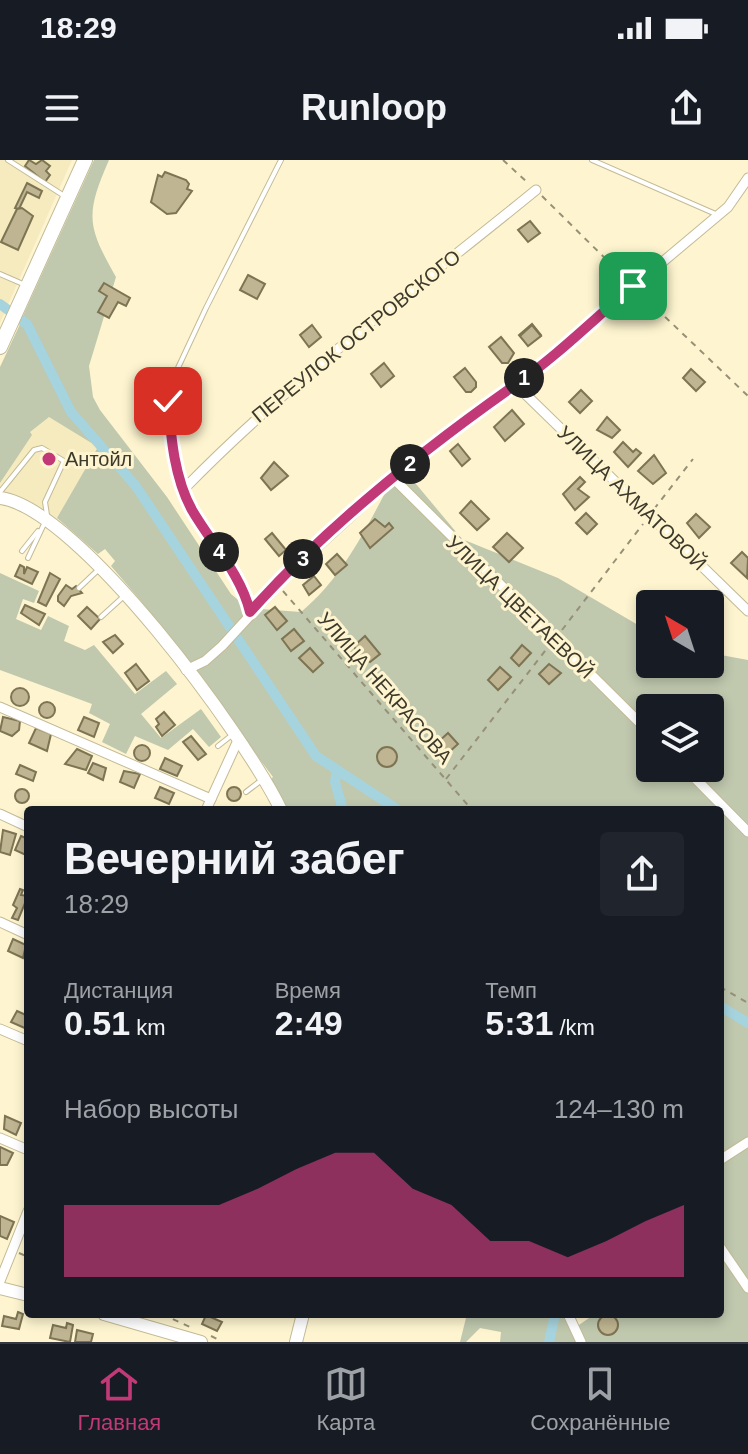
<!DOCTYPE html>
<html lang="ru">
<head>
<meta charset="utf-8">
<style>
	:root { --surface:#171b24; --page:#20242c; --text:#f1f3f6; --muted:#9ea1a6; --line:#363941; --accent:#c13976 }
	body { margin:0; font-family:Arial,sans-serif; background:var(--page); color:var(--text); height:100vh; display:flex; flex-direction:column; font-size:30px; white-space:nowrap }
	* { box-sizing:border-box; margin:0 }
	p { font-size:26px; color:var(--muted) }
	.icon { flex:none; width:44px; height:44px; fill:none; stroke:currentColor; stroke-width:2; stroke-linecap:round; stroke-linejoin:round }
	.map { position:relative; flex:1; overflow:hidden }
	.side { position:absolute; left:24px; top:646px; width:700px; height:512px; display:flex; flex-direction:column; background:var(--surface); border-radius:8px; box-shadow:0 4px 12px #0003 }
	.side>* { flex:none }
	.needle { width:52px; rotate:321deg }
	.controls { position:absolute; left:636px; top:430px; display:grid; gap:16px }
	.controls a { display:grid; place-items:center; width:88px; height:88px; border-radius:8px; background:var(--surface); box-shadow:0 4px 12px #0003; font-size:40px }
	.pin { position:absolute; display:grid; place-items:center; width:68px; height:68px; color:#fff; margin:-34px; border-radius:16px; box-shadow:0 4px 12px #0006 }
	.km { position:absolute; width:40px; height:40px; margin:-20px; border-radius:50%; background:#222; color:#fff; font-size:22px; line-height:40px; text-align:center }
	.round { display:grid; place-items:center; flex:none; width:84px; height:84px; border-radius:8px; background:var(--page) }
	.overview { display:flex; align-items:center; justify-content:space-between; height:136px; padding:0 40px }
	h1 { font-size:44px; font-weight:700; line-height:60px }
	.metrics { display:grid; grid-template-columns:repeat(3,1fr); gap:12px; height:136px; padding:8px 40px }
	.metrics div { display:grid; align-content:center }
	.metrics b { font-size:34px; font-weight:700 }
	.metrics small { font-size:22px; font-weight:400 }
	.metrics p { font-size:22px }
	.chart { height:224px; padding:16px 40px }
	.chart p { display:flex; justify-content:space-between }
	.chart svg { width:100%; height:144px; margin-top:8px; fill:var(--accent); opacity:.7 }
	.status { display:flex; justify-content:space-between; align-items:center; height:56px; padding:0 40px; background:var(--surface); direction:ltr }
	.status svg { height:22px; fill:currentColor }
	header { display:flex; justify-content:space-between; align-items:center; height:104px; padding:0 40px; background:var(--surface); font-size:36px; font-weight:700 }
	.menu { display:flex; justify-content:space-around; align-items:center; height:112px; border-top:2px solid var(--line); background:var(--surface); font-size:22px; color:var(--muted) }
	.menu a { display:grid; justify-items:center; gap:4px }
	.menu .current { color:var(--accent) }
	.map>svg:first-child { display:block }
</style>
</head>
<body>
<div class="status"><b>18:29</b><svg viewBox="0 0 49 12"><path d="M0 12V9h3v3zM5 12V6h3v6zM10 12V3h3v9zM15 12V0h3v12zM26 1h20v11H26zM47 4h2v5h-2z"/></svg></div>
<header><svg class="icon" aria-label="menu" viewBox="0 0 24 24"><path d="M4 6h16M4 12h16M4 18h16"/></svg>Runloop<svg class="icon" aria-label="share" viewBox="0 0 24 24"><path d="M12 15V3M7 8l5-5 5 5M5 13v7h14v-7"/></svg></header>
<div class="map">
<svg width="748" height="1182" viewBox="0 0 748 1182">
	<rect width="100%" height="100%" fill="#fef5d0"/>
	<g fill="#f6ebbf">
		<polygon points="0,0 72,0 0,163"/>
		<polygon points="41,251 98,287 53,366 0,330 0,310"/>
	</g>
	<g fill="#c0c8ae" fill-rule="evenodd">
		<path d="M 94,0 L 109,0 C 85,55 87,66 116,117 L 89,206 L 93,237 L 100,250 L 167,337 L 231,434 L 248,448 L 301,452 C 344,416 366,368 392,320 L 399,315 L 411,318 L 462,379 L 558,418 L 650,472 L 650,504 L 710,504 L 710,493 L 748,500 L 748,1182 L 500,1182 L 501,1172 L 480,1168 L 466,1182 L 460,1182 L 467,1154 L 563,1154 L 573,1169 L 595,1154 L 720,1154 L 720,650 L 286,650 L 270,620 L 273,617 L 141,441 L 111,406 L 115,401 L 105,389 L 98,394 L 57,358 L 98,287 L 49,257 L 30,272 L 32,275 L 0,323 L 0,207 L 21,162 L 45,199 L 44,188 L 22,158 ZM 650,548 L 710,548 L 710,608 L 650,608 Z"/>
		<polygon points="0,413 39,431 34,443 23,439 16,459 41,470 48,456 69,466 64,481 85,490 94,485 135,534 166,511 177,524 141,554 161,578 201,549 221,577 209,587 193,569 168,590 135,576 126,594 102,582 110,564 89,553 92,544 0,510"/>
	</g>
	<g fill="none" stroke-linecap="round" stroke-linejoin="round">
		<g stroke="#a6d4de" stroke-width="10">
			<polyline points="0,144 27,164 71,252 135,325 316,596 398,650"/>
			<polyline points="337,611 335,622 343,650"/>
			<polyline points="720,846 748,863"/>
			<polyline points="549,1182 555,1154"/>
		</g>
	</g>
	<g fill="#bfb592" stroke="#7d7453" stroke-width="2">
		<polygon points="29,0 36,4 42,0 50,6 46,11 50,15 45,22 25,6"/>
		<polygon points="165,12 186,20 189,24 187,29 192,31 176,53 167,54 151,42 158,15 162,17"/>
		<polygon points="27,23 42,31 39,38 27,32 19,49 15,48"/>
		<polygon points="22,48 33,56 18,90 1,82 17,49"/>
		<polygon points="530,61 540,73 528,82 518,70"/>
		<polygon points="248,115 265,124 257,139 240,130"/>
		<polygon points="104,123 130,138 126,146 118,142 109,158 98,152 107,136 99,131"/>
		<polygon points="532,164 541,175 528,185 519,175"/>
		<polygon points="312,165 321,177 309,187 300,175"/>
		<polygon points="532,165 541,176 528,186 520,176"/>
		<polygon points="501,177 514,193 508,203 502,203 489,187"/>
		<polygon points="384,203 394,216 381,227 371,214"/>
		<polygon points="465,208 476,222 476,227 471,232 466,232 454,217"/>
		<polygon points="691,209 705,222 696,231 683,218"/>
		<polygon points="581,230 592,241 580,253 569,242"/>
		<polygon points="512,250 524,264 505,281 494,267"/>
		<polygon points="607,257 620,270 612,278 597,270"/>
		<polygon points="623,282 633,292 636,289 641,293 628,307 614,292"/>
		<polygon points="458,284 470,299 462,306 450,291"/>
		<polygon points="654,295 666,313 653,324 638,311"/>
		<polygon points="274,302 288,316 271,330 261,318"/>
		<polygon points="580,317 585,322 578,329 589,337 575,350 563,334"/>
		<polygon points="471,341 489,359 477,370 460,353"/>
		<polygon points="586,353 597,364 587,374 576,363"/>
		<polygon points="696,354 710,367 699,378 687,363"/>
		<polygon points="375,359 385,367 389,363 393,368 370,388 360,373"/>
		<polygon points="272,373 286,390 279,396 265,379"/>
		<polygon points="507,373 523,388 509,402 493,387"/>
		<polygon points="742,392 748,398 747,418 731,403"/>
		<polygon points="337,394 347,405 335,415 326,404"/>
		<polygon points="20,405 24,407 24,414 27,407 38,412 32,424 15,416"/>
		<polygon points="50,413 60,419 46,446 38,442"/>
		<polygon points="314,416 321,425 309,435 303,425"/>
		<polygon points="66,425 72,429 76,426 82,433 71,436 64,446 58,441 58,436"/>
		<polygon points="25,445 45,454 39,465 21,453"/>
		<polygon points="87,447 100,459 91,469 78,456"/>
		<polygon points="275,447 287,461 277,470 265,455"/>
		<polygon points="294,469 304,481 291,491 282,479"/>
		<polygon points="115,475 123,484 113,493 103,482"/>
		<polygon points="365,476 380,494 370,502 358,495 354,486"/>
		<polygon points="522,485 531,493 519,506 511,498"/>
		<polygon points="310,488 323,503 313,512 299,498"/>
		<polygon points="136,504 149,521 137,530 125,513"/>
		<polygon points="549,504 561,513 549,524 539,514"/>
		<polygon points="500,507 511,517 498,530 488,520"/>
		<circle cx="20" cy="537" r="9"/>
		<circle cx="47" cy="550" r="8"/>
		<polygon points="164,552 175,565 162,576 156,567 159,564 156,559"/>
		<polygon points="3,557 20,561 19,570 12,576 0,571"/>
		<polygon points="84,557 99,563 94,577 78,570"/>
		<polygon points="36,568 51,574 47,591 29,583"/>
		<polygon points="448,573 458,584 447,594 437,583"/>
		<polygon points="191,576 206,594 198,600 183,582"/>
		<circle cx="142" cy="593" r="8"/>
		<circle cx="387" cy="597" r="10"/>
		<polygon points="77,589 92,596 86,610 65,604"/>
		<polygon points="165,598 182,606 177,616 160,609"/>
		<polygon points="93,603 106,608 103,620 88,613"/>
		<polygon points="20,605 36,612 33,621 16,614"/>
		<polygon points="124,611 140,614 134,628 120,622"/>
		<circle cx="234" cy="634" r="7"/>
		<polygon points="160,627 174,633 169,644 155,638"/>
		<circle cx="22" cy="636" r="7"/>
		<polygon points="3,670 16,674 10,695 0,692"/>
		<polygon points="21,676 28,679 28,696 15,690"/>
		<polygon points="20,729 23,730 21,735 28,736 18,760 12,758 17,748 13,745"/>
		<polygon points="13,779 26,785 23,798 8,791"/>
		<polygon points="17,851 28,856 28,874 27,869 11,862"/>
		<polygon points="5,956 21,963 16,975 4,969"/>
		<polygon points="0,987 13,993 7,1005 0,1005"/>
		<polygon points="0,1056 14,1062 7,1079 0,1076"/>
		<polygon points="18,1152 23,1154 19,1169 2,1166 4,1156 16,1159"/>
		<polygon points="206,1155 222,1162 217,1171 202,1164"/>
		<circle cx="608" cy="1165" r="10"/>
		<polygon points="67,1163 73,1165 70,1182 50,1178 53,1165 66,1168"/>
		<polygon points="77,1170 93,1174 91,1182 75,1182"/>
	</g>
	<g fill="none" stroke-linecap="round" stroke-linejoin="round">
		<defs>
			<g id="lane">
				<polyline points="8,0 66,37"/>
				<polyline points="592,0 718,55"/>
				<polyline points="0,114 23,124"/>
				<polyline points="0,332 34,290 42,288 64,301 45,342 47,355"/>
				<polyline points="22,391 38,371"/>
				<polyline points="28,398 44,364"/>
				<polyline points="79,428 98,410"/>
				<polyline points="250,451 241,426 185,337 176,305 168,241 169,227 206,148 281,0"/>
				<polyline points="101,457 123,437"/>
				<polyline points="218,586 232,575"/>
				<polyline points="246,632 263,619"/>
			</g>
			<g id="street">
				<polyline points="516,225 748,451"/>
				<polyline points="393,318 650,573"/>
				<path d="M 184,329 C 294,216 415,129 536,30"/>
				<polyline points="186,510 205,501 222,486 291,411 393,318 474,253 516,225 728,47 748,18"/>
				<polyline points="0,547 211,639"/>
				<polyline points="685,608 748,672"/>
				<polyline points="206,650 239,578"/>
				<polyline points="0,654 28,667"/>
				<polyline points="0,762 28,775"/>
				<polyline points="0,869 28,881"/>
				<polyline points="0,978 28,990"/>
				<polyline points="720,1000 748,982"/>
				<polyline points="720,1087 748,1128"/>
				<polyline points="0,1121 28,1051"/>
				<polyline points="568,1154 581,1182"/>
			</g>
			<g id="secondary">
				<path d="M 0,338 C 79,348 246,577 281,650"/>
				<polyline points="0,1128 28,1135"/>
				<polyline points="104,1154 201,1182"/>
				<polyline points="296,1182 303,1154"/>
			</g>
			<polyline id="primary" points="0,187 85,0"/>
		</defs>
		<use href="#lane" stroke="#c3bb97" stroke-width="6"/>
		<use href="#street" stroke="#c3bb97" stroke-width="11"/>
		<use href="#secondary" stroke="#c3bb97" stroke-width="14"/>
		<use href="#primary" stroke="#c3bb97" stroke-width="16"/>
		<g stroke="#969077" stroke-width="2" stroke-dasharray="6 6" stroke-linecap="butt">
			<polyline points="503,0 529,24"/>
			<polyline points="542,36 626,119"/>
			<polyline points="639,132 748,236"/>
			<polyline points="654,349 693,299"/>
			<polyline points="283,431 472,650"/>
			<polyline points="562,470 643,364"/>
			<polyline points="446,619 548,487"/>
			<polyline points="720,827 748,843"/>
			<polyline points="19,1093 28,1097"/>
			<polyline points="162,1154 190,1167"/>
			<polyline points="211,1176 217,1179 217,1182"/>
		</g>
		<use href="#lane" stroke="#fff" stroke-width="4"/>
		<use href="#street" stroke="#fff" stroke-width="9"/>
		<use href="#secondary" stroke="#fff" stroke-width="12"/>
		<use href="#primary" stroke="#fff" stroke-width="14"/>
	</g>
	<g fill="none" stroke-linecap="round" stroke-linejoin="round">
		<defs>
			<path id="route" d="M 168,241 C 171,277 174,317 192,350 C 211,383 241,414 250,452 C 327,366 421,291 515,225 C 557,196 594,159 633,126"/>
		</defs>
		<use href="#route" stroke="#fff" stroke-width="16"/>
		<use href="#route" stroke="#c13976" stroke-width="10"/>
	</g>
	<circle fill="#c13976" stroke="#fef5d0" stroke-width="3" cx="49" cy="299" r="8"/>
	<g text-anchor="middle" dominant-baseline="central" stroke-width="6" stroke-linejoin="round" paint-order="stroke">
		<g font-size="20" fill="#3d3a2b" stroke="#fef5d0">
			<text transform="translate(356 176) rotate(-39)">ПЕРЕУЛОК ОСТРОВСКОГО</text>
			<text transform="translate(632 338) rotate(44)">УЛИЦА АХМАТОВОЙ</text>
			<text transform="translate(520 447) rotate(44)">УЛИЦА ЦВЕТАЕВОЙ</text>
			<text transform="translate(385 528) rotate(49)">УЛИЦА НЕКРАСОВА</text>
		</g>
		<g font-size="20" fill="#3d3a2b" stroke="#fef5d0" text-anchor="start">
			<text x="65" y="299">Антойл</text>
		</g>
	</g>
</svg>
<div class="controls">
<a><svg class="needle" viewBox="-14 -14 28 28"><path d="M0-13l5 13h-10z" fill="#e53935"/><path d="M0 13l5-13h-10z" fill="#9ea1a6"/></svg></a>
<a><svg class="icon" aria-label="layers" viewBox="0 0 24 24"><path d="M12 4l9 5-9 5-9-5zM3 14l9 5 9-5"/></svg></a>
</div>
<div class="pin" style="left:633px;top:126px;background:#1e9e55"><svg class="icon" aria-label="arrive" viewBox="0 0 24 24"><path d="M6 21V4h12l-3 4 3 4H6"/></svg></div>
<div class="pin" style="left:168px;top:241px;background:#d93025"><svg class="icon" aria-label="check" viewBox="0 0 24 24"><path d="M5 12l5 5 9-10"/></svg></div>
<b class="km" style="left:524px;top:218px">1</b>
<b class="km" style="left:410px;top:304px">2</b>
<b class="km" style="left:303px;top:399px">3</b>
<b class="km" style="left:219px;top:392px">4</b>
<section class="side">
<div class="overview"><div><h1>Вечерний забег</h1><p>18:29</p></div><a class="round"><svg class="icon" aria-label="share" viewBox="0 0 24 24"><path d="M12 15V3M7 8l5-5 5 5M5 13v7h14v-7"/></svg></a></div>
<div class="metrics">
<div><p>Дистанция</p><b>0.51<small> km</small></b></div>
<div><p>Время</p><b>2:49</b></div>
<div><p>Темп</p><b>5:31<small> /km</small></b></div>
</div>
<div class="chart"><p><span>Набор высоты</span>124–130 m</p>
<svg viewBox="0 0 160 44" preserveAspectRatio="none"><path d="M0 44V22L10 22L20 22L30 22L40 22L50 17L60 11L70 6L80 6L90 17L100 22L110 33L120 33L130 38L140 33L150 27L160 22V44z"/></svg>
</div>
</section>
</div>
<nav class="menu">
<a class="current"><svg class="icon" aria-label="home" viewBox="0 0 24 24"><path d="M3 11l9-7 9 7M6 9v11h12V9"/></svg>Главная</a>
<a><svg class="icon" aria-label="map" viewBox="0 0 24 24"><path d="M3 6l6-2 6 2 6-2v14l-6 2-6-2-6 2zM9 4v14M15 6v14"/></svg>Карта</a>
<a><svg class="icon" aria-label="saved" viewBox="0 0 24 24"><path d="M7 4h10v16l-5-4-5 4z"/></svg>Сохранённые</a>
</nav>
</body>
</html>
